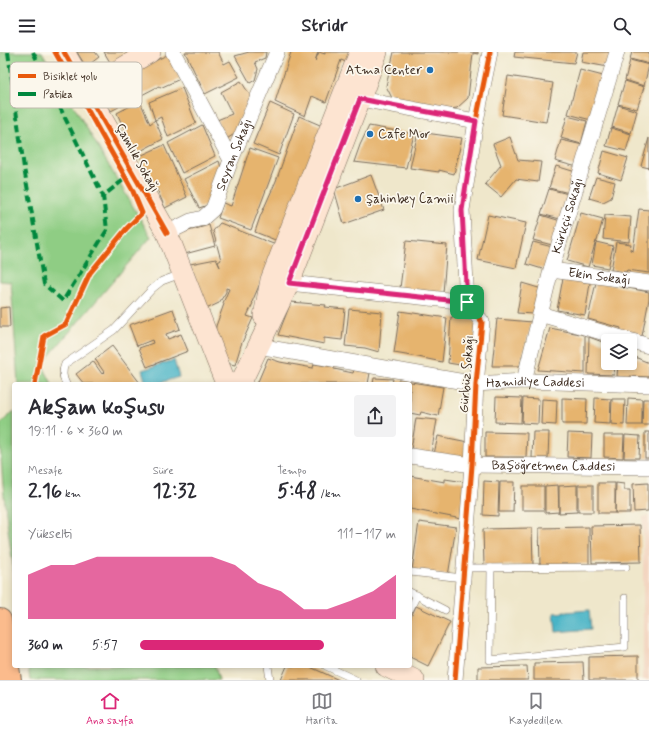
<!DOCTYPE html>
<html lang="tr">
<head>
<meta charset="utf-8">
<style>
	:root { --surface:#fff; --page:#f2f2f3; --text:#2b2b33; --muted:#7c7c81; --line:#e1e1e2; --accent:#db2777 }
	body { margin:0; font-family:Mynerve,sans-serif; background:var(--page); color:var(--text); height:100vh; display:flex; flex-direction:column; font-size:15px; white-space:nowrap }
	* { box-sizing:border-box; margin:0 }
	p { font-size:13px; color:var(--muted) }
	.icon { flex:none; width:22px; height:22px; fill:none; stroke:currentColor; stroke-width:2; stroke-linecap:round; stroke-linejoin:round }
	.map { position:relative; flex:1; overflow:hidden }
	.drawer { position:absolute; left:12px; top:330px; width:400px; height:286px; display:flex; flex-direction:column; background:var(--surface); border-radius:4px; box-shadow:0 2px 6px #0003 }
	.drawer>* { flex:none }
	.controls { position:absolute; left:601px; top:282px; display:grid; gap:8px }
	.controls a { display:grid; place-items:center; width:36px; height:36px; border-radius:4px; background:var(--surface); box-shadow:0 2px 6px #0003; font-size:20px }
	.pin { position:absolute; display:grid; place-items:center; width:34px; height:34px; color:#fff; margin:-17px; border-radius:8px; box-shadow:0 2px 6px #0006 }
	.round { display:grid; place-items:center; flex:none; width:42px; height:42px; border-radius:4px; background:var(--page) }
	.head { display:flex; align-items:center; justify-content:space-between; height:68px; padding:0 16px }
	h1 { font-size:22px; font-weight:800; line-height:30px }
	.stats { display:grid; grid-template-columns:repeat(3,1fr); gap:6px; height:68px; padding:4px 16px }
	.stats div { display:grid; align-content:center }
	.stats b { font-size:20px; font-weight:800 }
	.stats small { font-size:11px; font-weight:400 }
	.stats p { font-size:11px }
	.chart { height:112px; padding:8px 16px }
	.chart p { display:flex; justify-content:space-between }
	.chart svg { width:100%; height:72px; margin-top:4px; fill:var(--accent); opacity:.7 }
	ul { padding:0 16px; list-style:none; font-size:13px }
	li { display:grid; grid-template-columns:64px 48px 1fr; align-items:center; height:30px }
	li i { height:10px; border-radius:5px; background:var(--accent) }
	header { display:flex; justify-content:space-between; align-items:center; height:52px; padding:0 16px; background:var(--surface); font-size:18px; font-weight:800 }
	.menu { display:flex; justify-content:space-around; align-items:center; height:56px; border-top:1px solid var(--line); background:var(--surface); font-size:11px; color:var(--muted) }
	.menu a { display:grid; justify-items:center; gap:2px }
	.menu .selected { color:var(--accent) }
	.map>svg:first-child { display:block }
</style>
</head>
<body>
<header><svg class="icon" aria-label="menu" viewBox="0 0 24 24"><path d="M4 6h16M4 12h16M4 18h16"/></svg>Stridr<svg class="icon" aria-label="search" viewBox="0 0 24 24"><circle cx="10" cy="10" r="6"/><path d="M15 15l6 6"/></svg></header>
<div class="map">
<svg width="649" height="628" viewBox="0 0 649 628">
	<rect width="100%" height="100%" fill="#fbf7ec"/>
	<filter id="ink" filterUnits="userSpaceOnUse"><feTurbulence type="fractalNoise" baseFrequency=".025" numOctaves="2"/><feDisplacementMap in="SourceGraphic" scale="8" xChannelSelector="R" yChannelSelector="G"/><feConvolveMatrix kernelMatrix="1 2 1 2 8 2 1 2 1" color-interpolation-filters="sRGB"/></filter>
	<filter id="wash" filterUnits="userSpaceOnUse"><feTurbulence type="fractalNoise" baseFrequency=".012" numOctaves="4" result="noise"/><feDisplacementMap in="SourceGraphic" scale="16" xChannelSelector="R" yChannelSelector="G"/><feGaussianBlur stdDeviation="0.9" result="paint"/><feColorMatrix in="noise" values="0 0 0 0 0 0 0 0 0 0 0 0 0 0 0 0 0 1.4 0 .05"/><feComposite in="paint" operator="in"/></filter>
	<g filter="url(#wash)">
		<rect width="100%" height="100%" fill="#efe7cb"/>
		<polygon fill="#f3d4bf" points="649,464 649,628 643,628 643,465"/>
		<g fill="#8fcd84" stroke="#657c51">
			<polygon points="0,0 42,0 151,185 42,312 52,332 18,332 11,230 0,229"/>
			<path d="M 14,359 L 14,520 C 7,471 0,422 0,372 Z"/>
			<polygon points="28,614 215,614 219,628 30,628"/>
		</g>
		<g fill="#49b4c6" stroke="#426f72">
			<polygon points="174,308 179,325 156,332 146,332 142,318"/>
			<polygon points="589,558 591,577 556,580 554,561"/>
		</g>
		<g id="blocks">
			<g fill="#e6b46e">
				<polygon points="77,0 95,0 99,5 86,15"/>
				<polygon points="104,0 126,0 128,3 111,12"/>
				<polygon points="185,0 218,0 224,12 230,9 239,25 205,42"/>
				<polygon points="249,0 266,0 265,6 255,10 258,17 255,28 250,31 235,4"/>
				<polygon points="291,0 318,0 315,9 319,0 325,2 325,0 355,0 351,12 341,8 326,50 312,44 305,64 275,50"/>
				<polygon points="394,0 478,0 478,2 473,1 468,46 457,56 450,57 393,48 386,34"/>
				<polygon points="515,0 577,0 574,11 514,5"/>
				<polygon points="583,0 612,0 608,15 581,10"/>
				<polygon points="632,0 649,0 649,12 630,7"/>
				<polygon points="169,2 180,27 160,36 159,34 111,59 100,36"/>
				<polygon points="630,8 649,13 644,34 625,28"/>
				<polygon points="580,18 607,25 595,69 568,62"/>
				<polygon points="508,24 553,31 546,70 502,63"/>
				<polygon points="241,29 251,45 238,72 236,81 225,88 217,68 232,62 221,40"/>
				<polygon points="625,29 644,35 637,57 618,52"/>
				<polygon points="182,36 196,71 168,85 161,65 155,68 149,50"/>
				<polygon points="140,49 150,72 155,68 163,87 133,103 127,84 117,61"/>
				<polygon points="270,51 294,62 279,103 253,92"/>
				<polygon points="618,53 637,59 631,81 612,75"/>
				<polygon points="299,64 327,76 283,191 255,180 260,165 276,129"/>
				<polygon points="567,64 587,69 581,92 561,86"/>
				<polygon points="202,73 215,104 182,121 168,91"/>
				<polygon points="369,74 414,82 406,116 354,110 360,93"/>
				<polygon points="611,76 631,82 626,99 606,94"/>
				<polygon points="418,80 462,86 454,122 439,118 439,120 410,116"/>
				<polygon points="510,85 518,108 541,110 538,130 516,127 501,145 485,132 501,113 493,92"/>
				<polygon points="649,86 649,116 641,114"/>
				<polygon points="561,88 587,94 581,116 555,109"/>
				<polygon points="164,93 187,145 165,156 157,137 154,139 140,104"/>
				<polygon points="250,96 278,106 251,178 218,166 223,151 231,154"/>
				<polygon points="604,99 628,106 621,128 598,121"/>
				<polygon points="219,109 222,119 208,153 199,156 184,127"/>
				<polygon points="556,114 579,121 573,142 549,136"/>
				<polygon points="371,123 384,158 344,172 334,137"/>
				<polygon points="596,125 615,130 611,146 603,150 589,146"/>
				<polygon points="549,137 572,143 564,168 541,162"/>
				<polygon points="639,157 649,158 649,221 627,218 626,220 611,218 616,190 631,192 630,198 633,199"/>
				<polygon points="581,161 603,167 597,189 596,189 588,215 567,209"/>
				<polygon points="488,163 526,171 516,216 478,208"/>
				<polygon points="541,163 564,170 556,194 533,188"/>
				<polygon points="605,163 631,165 629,190 603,187"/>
				<polygon points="220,171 281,195 261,229 252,250 253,251 247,264 253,266 241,293 235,313 221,310 215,285 216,274 224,252 223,251 229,237 226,236 226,240 219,251 204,258 190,212 216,207 220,215 218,210 221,208 213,179"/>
				<polygon points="209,173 215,194 181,203 175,183"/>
				<polygon points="406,189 447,193 443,241 400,236"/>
				<polygon points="533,190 556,196 549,219 526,212"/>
				<polygon points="596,190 613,194 608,216 592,213"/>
				<polygon points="563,226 590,231 585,263 557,258"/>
				<polygon points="596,230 649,240 649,247 642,284 620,280 621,276 588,267"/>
				<polygon points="522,231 542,237 534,262 517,261"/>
				<polygon points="291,250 326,253 325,255 345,257 342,288 324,286 324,292 278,283"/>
				<polygon points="9,255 10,275 0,275 0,256"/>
				<polygon points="173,257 180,277 166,282 168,287 181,282 188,299 147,315 139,296 153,291 152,288 137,294 129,273"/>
				<polygon points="349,257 382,260 379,300 365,296 345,294"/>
				<polygon points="400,259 447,266 442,310 418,305 394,301"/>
				<polygon points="451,265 473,268 478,273 472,315 448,311"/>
				<polygon points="497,267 532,270 520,314 492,314"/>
				<polygon points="550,276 585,283 585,321 538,318"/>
				<polygon points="589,285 608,292 608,311 615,311 614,323 588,322"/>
				<polygon points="112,294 140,331 84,332 76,322 93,309 102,322 104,320 95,307"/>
				<polygon points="630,303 649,311 649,325 630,324 630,326 617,324 618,311 630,311"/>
				<polygon points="268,306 280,310 313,316 314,312 334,315 334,317 353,321 354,318 370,321 368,332 257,332"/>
				<polygon points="374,326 393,327 392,332 373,332"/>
				<polygon points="398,328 443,335 438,364 421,360 420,363 410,361 410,332 397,332"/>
				<polygon points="496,345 522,346 521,371 495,370"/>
				<polygon points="523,346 539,347 538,372 522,371"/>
				<polygon points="562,346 587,347 586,372 562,372"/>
				<polygon points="595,346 611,347 610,372 594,371"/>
				<polygon points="628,346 642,347 642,373 627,373"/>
				<polygon points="542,347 557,348 556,373 541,372"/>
				<polygon points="612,347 625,347 624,373 611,372"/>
				<polygon points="643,347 649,347 649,373 642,373"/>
				<polygon points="416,366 437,368 431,402 411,398"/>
				<polygon points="485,380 527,381 526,405 485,405"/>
				<polygon points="533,380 549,380 548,406 532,406"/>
				<rect x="645" y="380" width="4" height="26"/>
				<polygon points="568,381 592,382 591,406 567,405"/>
				<polygon points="604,383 624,383 623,406 604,405"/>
				<polygon points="625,383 640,384 639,406 624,406"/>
				<polygon points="438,384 468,390 466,408 434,402"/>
				<polygon points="410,424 445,430 445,427 465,430 462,467 410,457"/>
				<polygon points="484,429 499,430 498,464 483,463"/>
				<polygon points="500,430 514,430 513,460 499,460"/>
				<rect x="598" y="431" width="17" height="30"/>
				<polygon points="616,431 624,432 624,438 630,438 630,461 615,461"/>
				<polygon points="648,431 648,459 634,460 633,432"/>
				<polygon points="558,433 559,460 545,461 545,434"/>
				<polygon points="577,433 577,460 559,461 559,434"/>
				<rect x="578" y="433" width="15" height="27"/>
				<rect x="522" y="434" width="22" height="24"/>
				<polygon points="419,470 456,475 448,524 412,518"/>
				<polygon points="640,473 641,510 592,511 591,474"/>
				<polygon points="589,475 589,512 540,513 539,476"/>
				<polygon points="532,476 533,513 484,514 483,477"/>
				<polygon points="416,554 450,570 428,614 410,605 410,567"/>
				<polygon points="638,604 638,628 589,628 589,605"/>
				<polygon points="583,610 584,628 534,628 534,611"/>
				<polygon points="287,614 308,614 339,628 281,628"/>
				<polygon points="527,614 528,628 478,628 478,615"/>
			</g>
		</g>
	</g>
	<g filter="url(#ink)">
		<use href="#blocks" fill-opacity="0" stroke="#7a6c5b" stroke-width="1"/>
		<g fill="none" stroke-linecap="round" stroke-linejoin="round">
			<defs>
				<g id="lane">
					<path d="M 66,332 C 62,325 62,319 65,312 L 114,278 L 152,237 L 162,229 L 181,222"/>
					<polyline points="464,516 626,515"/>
					<polyline points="491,516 490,608 625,595 625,546"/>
					<polyline points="410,520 463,526"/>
					<polyline points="410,540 445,558"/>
					<polyline points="410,557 417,543"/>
					<polyline points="268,614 270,628"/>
					<polyline points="326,614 356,628"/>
				</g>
				<g id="street">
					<polyline points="173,0 231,108"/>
					<polyline points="360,47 476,69"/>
					<path id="s1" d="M 167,181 L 191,169 L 203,166 L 213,157 L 231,108 L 277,0"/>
					<path id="s2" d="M 551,218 L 649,231"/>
					<polyline points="289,231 467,250"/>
					<polyline points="540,262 649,294"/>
					<path id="s3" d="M 258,294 L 476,332 L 524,329 L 649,333"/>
					<path id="s4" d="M 524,329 L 551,218 L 617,0"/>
					<path id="s5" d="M 410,404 L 472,413 L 649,415"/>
					<polyline points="455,628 472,413 476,332 482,270 467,250 462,158 476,69 490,0"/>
				</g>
				<g id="secondary">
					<polyline points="64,0 167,181 223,324 228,332"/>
					<polyline points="87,37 150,0"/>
					<polyline points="264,264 271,228 360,0"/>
					<polyline points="240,332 289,231 360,47 377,0"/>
					<polyline points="386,614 414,628"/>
				</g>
				<polyline id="highway" points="0,568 10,628"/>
			</defs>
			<use href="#lane" stroke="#7a6c5b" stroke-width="8"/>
			<use href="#street" stroke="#7a6c5b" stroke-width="16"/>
			<use href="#secondary" stroke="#7a6c5b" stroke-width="22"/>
			<use href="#highway" stroke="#7a6c5b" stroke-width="24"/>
			<use href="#lane" stroke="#fff" stroke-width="7"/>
			<use href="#street" stroke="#fff" stroke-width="15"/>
			<use href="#secondary" stroke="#fde4d1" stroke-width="21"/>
			<use href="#highway" stroke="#fbbb8c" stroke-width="22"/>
			<g stroke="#00873e" stroke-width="4" stroke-dasharray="8 4" stroke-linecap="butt">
				<polyline points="8,0 24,116 44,232 63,249 107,178 103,144 126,126"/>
				<polyline points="33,0 103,144"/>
			</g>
			<defs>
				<g id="cycleway">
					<polyline points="64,0 167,181"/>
					<polyline points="35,332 44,284 66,272 90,221 127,176 142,161 132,137 55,0"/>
					<polyline points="455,628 472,413 476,332 482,270 467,250 462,158 476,69 490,0"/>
				</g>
			</defs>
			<use href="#cycleway" stroke="#fbf7ec" stroke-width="8"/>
			<use href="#cycleway" stroke="#e8590c" stroke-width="5"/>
		</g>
	</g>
	<g fill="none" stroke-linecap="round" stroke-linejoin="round" filter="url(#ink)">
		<defs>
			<polygon id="route" points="360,47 476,69 462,158 467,250 289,231"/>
		</defs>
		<use href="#route" stroke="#fff" stroke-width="8"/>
		<use href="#route" stroke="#db2777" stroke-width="5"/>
	</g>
	<g fill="#1f6fb2" stroke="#fbf7ec" stroke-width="1.5">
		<circle cx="430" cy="18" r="4"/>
		<circle cx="370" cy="82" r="4"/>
		<circle cx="358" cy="147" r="4"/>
	</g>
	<g text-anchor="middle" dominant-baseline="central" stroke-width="3.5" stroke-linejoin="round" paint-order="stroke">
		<g font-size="13" fill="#3b2a1e" stroke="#fbf7ec" text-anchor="start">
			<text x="422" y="18" text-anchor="end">Atma Center</text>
			<text x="378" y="82">Cafe Mor</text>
			<text x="366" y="147">Şahinbey Camii</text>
		</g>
		<g font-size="13" fill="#3b2a1e" stroke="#fbf7ec">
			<text stroke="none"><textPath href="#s1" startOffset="111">Seyran Sokağı</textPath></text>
			<text transform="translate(137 106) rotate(61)">Çamlık Sokağı</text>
			<text stroke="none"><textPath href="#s4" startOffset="171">Kürkçü Sokağı</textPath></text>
			<text stroke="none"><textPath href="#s2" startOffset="49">Ekin Sokağı</textPath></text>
			<text transform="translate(467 322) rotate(-86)">Gürbüz Sokağı</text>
			<text stroke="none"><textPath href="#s3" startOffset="281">Hamidiye Caddesi</textPath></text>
			<text stroke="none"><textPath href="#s5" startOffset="144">Başöğretmen Caddesi</textPath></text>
		</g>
	</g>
	<rect x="10" y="10" width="132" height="46" rx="6" fill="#fbf7ec" stroke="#c1baae" stroke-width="1"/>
	<rect x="18" y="22" width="18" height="4" fill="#e8590c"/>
	<rect x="18" y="40" width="18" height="4" fill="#00873e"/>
	<g font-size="11" fill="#3b2a1e">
		<text x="43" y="28">Bisiklet yolu</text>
		<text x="43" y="46">Patika</text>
	</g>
</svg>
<div class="controls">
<a><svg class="icon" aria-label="layers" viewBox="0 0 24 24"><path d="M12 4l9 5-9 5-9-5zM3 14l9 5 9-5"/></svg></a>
</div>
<div class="pin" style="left:467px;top:250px;background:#1e9e55"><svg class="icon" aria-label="arrive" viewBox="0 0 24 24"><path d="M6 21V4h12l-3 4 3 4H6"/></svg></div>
<section class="drawer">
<div class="head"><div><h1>Akşam koşusu</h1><p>19:11 · 6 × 360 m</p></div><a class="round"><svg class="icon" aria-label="share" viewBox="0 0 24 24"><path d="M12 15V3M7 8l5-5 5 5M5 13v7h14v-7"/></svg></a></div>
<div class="stats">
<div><p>Mesafe</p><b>2.16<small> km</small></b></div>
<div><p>Süre</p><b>12:32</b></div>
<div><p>Tempo</p><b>5:48<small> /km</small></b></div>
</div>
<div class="chart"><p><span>Yükselti</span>111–117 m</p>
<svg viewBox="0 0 160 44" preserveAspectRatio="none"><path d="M0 44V17L10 11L20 11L30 6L40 6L50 6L60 6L70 6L80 6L90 11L100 22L110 27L120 38L130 38L140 33L150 27L160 17V44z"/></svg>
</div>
<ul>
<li><b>360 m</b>5:57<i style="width:72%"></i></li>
</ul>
</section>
</div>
<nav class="menu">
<a class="selected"><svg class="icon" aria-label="home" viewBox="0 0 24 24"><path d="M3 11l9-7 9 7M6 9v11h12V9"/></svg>Ana sayfa</a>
<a><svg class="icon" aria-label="map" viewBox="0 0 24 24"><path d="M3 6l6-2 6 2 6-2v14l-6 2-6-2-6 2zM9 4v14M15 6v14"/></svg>Harita</a>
<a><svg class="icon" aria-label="saved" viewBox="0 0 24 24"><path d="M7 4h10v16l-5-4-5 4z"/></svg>Kaydedilen</a>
</nav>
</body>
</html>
